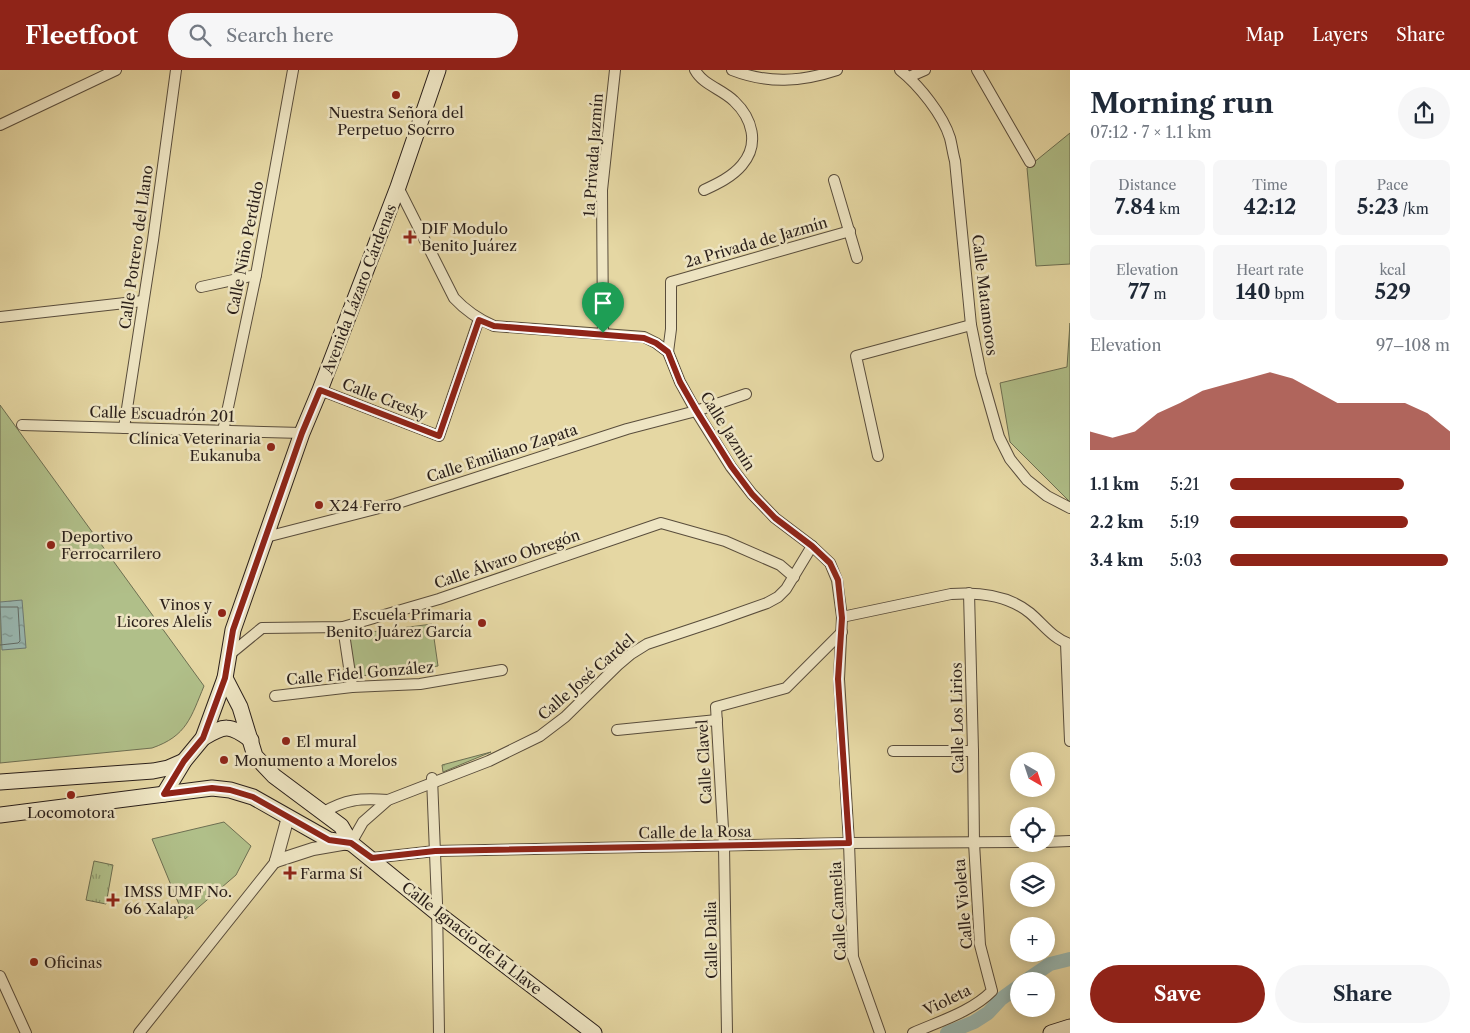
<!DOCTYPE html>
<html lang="en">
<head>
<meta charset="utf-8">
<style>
	:root { --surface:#fff; --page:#f6f6f7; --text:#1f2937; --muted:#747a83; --accent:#8f2418 }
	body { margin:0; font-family:"Libre Caslon Text",serif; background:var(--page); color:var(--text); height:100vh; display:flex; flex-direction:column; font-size:19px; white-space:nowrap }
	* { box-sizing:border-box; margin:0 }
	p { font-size:16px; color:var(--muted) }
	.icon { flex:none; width:28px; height:28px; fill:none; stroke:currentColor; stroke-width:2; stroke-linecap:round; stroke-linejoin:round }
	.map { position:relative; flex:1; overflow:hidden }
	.sheet { display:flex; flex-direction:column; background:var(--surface); width:400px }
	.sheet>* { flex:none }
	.needle { width:32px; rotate:141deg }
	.controls { position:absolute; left:1010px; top:682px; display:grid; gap:10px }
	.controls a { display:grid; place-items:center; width:45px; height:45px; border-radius:50%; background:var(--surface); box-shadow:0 2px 12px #0003; font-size:25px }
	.pin { position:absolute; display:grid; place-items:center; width:42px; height:42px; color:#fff; margin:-51px -21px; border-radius:50% 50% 50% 0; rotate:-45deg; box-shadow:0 0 5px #0007 }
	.pin .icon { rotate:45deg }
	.round { display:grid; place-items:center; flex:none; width:52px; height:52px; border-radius:26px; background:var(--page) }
	.summary { display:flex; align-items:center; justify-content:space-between; height:85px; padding:0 20px }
	h1 { font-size:28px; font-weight:700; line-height:38px }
	.stats { display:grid; grid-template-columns:repeat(3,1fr); gap:8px; height:85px; padding:5px 20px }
	.stats div { display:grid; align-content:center; border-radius:8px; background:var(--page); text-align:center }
	.stats b { font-size:21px; font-weight:700 }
	.stats small { font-size:14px; font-weight:400 }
	.stats p { font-size:14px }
	.chart { height:140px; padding:10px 20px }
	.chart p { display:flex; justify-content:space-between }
	.chart svg { width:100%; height:90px; margin-top:5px; fill:var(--accent); opacity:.7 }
	.primary-button { display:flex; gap:10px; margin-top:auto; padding:10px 20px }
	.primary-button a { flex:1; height:58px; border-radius:30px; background:var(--accent); color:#fff; font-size:20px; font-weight:700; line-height:58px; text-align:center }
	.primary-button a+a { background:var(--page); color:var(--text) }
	ul { padding:0 20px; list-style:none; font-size:16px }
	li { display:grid; grid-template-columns:80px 60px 1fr; align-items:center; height:38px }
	li i { height:12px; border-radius:6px; background:var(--accent) }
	header { display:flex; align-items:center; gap:30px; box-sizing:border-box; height:70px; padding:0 25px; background:var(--accent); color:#fff }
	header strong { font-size:24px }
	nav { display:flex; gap:28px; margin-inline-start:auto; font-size:18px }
	.search { width:350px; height:45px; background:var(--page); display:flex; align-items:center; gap:12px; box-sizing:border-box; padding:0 18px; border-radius:28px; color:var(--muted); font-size:19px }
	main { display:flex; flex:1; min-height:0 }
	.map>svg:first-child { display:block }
</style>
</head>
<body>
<header>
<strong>Fleetfoot</strong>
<div class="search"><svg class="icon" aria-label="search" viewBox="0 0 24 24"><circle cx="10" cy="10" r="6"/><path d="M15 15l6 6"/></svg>Search here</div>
<nav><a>Map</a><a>Layers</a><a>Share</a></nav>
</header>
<main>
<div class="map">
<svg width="1070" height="963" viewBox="0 0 1070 963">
	<defs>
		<pattern id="grass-tufts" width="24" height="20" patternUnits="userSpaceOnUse" patternTransform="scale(1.25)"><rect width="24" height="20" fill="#b0bf89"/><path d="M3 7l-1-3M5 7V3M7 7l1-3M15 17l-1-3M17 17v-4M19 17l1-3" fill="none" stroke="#8f9b6f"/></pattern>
		<pattern id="water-ripples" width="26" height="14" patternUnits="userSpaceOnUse" patternTransform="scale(1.25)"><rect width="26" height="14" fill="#99b7b0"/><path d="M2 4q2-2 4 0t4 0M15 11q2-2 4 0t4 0" fill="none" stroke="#7d948e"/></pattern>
	</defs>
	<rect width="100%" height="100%" fill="#e5d7a3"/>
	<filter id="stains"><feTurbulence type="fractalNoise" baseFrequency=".004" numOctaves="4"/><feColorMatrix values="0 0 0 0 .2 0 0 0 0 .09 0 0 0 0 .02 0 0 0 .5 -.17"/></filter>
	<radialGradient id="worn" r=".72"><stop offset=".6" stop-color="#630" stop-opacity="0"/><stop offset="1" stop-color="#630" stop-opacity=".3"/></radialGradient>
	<g fill="url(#grass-tufts)" stroke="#6d6f52">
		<polygon points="491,682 443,702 442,695"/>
		<polygon points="94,791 113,795 106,834 86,830"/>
	</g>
	<g fill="#b0bf89" stroke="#6d6f52">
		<polygon points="1070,63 1070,194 1036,196 1027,98"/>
		<polygon points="1070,253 1070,432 1010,372 1000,313 1067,297"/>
		<path d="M 0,335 L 204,616 C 191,647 187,666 152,678 L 0,693 Z"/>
		<polygon points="432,554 438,596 354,607 348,565"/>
		<polygon points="224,752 251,776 236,805 185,849 152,769"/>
	</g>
	<polygon fill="url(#water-ripples)" stroke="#6d7a74" points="22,530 26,578 2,580 0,532"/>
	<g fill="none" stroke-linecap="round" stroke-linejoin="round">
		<polyline stroke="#626b65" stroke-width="1" points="0,537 18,537 20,571 18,573 0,575"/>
		<g stroke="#99b7b0" stroke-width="14">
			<polyline points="1025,911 1050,894 1070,889"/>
			<polyline points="947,963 974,952 988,943 1001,929 1019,916"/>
		</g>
		<defs>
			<g id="minor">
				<path d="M 695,0 C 703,15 722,19 734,31 C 752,48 760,74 742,95 C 732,107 717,114 704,120"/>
				<path d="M 732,0 C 768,14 801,12 837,0"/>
				<path d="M 900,0 C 919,15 943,45 950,68 C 952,76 953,84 955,91 L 971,255 L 981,304 L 999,367 L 1010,389 L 1027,410 L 1047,426 L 1070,438"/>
				<polyline points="977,0 1030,92"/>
				<polyline points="909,7 925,0"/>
				<polyline points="0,55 116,0"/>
				<polyline points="834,110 857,188"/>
				<path d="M 398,117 L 454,228 C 466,241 478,249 494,256 L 644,267 L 656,273 L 668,282 L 680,312 L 696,341 L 731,397 L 752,424 L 775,448 L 812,476 L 830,493 L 837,510 L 842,547 L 839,609 L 849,773 L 853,887 L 880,963"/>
				<polyline points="201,217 256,205"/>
				<polyline points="0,247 143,231"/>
				<polyline points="603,263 602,120 615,0"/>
				<polyline points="668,282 671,259 671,212 850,161"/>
				<polyline points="320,320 439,366 479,249"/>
				<polyline points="22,355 302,363"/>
				<polyline points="124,358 153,170 176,0"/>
				<polyline points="223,361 256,205 293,0"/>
				<polyline points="878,386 856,286 971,255"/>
				<polyline points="266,467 395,434 627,359 696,341 746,324"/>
				<path d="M 842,547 L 951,524 C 978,522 1008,525 1030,543 C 1043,554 1053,569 1070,574"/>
				<polyline points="343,557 352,617"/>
				<polyline points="1066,573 1070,671"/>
				<polyline points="229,585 262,558 343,557 439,529 661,453 725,471 780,495 794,507"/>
				<polyline points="275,626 352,617 420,614 502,600"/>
				<polyline points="617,660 717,650"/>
				<polyline points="893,681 973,681"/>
				<polyline points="432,708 437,833 439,963"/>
				<path d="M 322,743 C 346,729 360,728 388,730"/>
				<polyline points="1046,772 1070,771"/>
				<polyline points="351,773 363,752 388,730 489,691 540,666 565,647 618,595 631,584 647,574 719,550 767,533 778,527 786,519 812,476"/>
				<polyline points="372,788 435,781 849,773 1019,772"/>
				<polyline points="0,906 26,963"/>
				<polyline points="139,963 276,791"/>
				<polyline points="727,963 724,776 716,637 786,618 842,562"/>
				<path d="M 913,963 C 940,951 971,942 992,921 L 980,875 L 974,773 L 973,681 L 969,523"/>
			</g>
			<g id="tertiary">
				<polyline points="276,791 313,779 342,774"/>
				<polyline points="276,791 288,747"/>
			</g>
			<g id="secondary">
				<polyline points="225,608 240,637 255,686 274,706 341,756 351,773 437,843 594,963"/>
				<path d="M 203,668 C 225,655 229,654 251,670"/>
				<polyline points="0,712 153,701 168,698 184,691"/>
				<polyline points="164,724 184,691 203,668 225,608 233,560 302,363 320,320 398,117 438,0"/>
				<polyline points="0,745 212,718 230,720 253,727 329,770 351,773"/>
				<polyline points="1051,963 1070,957"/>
			</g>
		</defs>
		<use href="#minor" stroke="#594d3c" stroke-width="12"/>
		<use href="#tertiary" stroke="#594d3c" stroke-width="14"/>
		<use href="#secondary" stroke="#2a1f1a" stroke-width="17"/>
		<use href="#minor" stroke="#eee5c3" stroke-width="10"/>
		<use href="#tertiary" stroke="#eee5c3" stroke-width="12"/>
		<use href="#secondary" stroke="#eee5c3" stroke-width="15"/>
	</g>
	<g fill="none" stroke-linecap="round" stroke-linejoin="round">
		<defs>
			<polygon id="route" points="479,250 494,256 644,268 656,273 668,282 680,312 696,340 731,396 752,424 775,448 812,476 830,493 838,510 842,548 838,609 849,773 435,781 372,788 351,773 329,770 253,727 230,720 212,718 164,724 184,691 203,668 225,608 233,560 302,363 320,320 439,366"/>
		</defs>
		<use href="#route" stroke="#fff" stroke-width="10"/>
		<use href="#route" stroke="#8f2418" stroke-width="6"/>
	</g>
	<g fill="#8f2418" stroke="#eee5c3" stroke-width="2">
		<circle cx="396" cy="25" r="5"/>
		<path d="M407.5 159.5h5v5h5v5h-5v5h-5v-5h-5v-5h5z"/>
		<circle cx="271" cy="377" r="5"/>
		<circle cx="319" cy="435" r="5"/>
		<circle cx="51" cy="475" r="5"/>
		<circle cx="222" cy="543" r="5"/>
		<circle cx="482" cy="553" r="5"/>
		<circle cx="286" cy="671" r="5"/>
		<circle cx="224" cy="690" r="5"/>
		<circle cx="71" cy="725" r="5"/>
		<path d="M287.5 795.5h5v5h5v5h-5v5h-5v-5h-5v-5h5z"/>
		<path d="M110.5 822.5h5v5h5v5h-5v5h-5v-5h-5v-5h5z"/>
		<circle cx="34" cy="892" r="5"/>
	</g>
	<g text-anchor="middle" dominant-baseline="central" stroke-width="5" stroke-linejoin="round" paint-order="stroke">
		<g font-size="15" fill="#2a1f1a" stroke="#eee5c3" text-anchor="start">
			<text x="396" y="42" text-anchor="middle">Nuestra Señora del<tspan x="396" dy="17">Perpetuo Socrro</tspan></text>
			<text x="421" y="158">DIF Modulo<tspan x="421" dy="17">Benito Juárez</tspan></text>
			<text x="261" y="368" text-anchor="end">Clínica Veterinaria<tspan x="261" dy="17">Eukanuba</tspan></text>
			<text x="329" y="435">X24 Ferro</text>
			<text x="61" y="466">Deportivo<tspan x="61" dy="17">Ferrocarrilero</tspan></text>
			<text x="212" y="534" text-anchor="end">Vinos y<tspan x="212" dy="17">Licores Alelis</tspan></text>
			<text x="472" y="544" text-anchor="end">Escuela Primaria<tspan x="472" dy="17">Benito Juárez García</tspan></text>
			<text x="296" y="671">El mural</text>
			<text x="234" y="690">Monumento a Morelos</text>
			<text x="71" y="742" text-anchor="middle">Locomotora</text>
			<text x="300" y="803">Farma Sí</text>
			<text x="124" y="821">IMSS UMF No.<tspan x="124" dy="17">66 Xalapa</tspan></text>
			<text x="44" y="892">Oficinas</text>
		</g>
		<g font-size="15" fill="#2a1f1a" stroke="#eee5c3">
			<text transform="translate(593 85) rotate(-86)">1a Privada Jazmín</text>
			<text transform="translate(756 172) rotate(-16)">2a Privada de Jazmín</text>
			<text transform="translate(136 177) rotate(-82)">Calle Potrero del Llano</text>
			<text transform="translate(245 178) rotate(-79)">Calle Niño Perdido</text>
			<text transform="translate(359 219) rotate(-69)">Avenida Lázaro Cárdenas</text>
			<text transform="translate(985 225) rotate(83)">Calle Matamoros</text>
			<text transform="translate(385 329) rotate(21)">Calle Cresky</text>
			<text transform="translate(162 344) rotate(2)">Calle Escuadrón 201</text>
			<text transform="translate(728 361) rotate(58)">Calle Jazmín</text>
			<text transform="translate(502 383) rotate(-18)">Calle Emiliano Zapata</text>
			<text transform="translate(507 489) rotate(-19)">Calle Álvaro Obregón</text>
			<text transform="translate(360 603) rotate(-5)">Calle Fidel González</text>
			<text transform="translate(586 607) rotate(-41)">Calle José Cardel</text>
			<text transform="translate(957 648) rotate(-91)">Calle Los Lirios</text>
			<text transform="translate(704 692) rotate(-93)">Calle Clavel</text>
			<text transform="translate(695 762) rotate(-1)">Calle de la Rosa</text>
			<text transform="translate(963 834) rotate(-95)">Calle Violeta</text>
			<text transform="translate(838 841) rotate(-93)">Calle Camelia</text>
			<text transform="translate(472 868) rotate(38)">Calle Ignacio de la Llave</text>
			<text transform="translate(711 870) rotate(-91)">Calle Dalia</text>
			<text transform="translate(947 930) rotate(-26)">Violeta</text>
		</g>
	</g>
	<rect width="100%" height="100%" filter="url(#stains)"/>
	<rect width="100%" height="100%" fill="url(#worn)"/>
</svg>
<div class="controls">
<a><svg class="needle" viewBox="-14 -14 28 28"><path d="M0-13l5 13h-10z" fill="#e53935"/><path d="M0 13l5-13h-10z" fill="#747a83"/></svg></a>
<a><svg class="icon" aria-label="locate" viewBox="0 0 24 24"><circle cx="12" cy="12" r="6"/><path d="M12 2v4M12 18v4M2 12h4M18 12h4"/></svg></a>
<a><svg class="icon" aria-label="layers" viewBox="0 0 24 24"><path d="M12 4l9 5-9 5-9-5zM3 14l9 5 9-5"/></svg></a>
<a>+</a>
<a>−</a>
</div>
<div class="pin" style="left:603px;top:263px;background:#1e9e55"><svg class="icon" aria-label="arrive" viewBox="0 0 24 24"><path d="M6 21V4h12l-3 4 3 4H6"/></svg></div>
</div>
<section class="sheet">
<div class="summary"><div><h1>Morning run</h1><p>07:12 · 7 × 1.1 km</p></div><a class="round"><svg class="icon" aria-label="share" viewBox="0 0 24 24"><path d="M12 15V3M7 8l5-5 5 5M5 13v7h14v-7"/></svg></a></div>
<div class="stats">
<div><p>Distance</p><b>7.84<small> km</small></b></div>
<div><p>Time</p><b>42:12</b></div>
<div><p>Pace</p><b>5:23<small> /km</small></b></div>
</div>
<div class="stats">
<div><p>Elevation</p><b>77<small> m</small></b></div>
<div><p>Heart rate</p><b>140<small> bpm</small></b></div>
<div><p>kcal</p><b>529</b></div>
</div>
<div class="chart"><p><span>Elevation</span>97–108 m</p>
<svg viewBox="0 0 160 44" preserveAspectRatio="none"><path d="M0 44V35L10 38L20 35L30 26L40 21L50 15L60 12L70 9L80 6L90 9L100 15L110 21L120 21L130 21L140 21L150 26L160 35V44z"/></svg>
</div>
<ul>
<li><b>1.1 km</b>5:21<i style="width:79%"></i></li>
<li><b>2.2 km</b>5:19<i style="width:81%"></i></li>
<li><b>3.4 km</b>5:03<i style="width:99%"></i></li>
</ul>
<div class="primary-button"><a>Save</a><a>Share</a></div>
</section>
</main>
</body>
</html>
